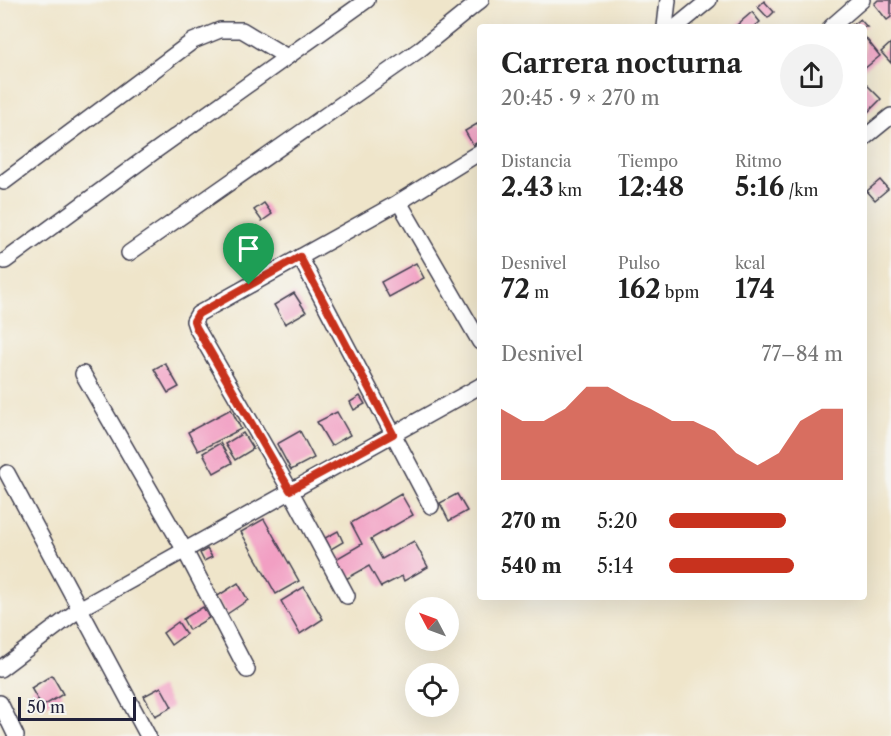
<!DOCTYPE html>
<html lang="es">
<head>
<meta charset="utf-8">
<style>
	:root { --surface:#fff; --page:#f2f2f2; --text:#222; --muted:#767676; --accent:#c8321e }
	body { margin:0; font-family:"Libre Caslon Text",serif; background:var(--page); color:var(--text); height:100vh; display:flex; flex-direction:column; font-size:22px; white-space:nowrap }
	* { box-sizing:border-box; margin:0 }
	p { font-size:20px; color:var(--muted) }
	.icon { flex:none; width:33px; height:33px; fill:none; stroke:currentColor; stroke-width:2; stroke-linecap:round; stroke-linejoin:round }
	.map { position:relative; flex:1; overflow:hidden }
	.details { position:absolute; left:477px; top:24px; width:390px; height:576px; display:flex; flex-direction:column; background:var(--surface); border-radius:6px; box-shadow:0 6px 24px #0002 }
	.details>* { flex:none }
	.needle { width:39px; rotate:311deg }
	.buttons { position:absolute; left:405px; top:597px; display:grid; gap:12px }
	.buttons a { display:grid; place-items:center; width:54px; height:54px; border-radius:50%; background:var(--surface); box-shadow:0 6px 24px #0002; font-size:30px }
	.scale { position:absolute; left:18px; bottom:15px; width:118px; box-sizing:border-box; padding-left:6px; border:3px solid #22223b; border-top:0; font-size:16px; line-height:21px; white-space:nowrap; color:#22223b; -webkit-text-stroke:4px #f6f6f2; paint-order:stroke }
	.pin { position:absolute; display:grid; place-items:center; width:51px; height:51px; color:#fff; margin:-62px -26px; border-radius:50% 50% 50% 0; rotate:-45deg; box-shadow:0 0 6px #0007 }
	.pin .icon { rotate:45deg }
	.round { display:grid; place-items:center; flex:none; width:63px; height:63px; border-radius:32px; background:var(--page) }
	.head { display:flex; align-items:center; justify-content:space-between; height:102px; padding:0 24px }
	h1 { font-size:27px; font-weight:800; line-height:45px }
	.stats { display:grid; grid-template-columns:repeat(3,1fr); gap:9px; height:102px; padding:6px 24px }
	.stats div { display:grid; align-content:center }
	.stats b { font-size:26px; font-weight:800 }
	.stats small { font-size:16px; font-weight:400 }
	.stats p { font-size:16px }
	.chart { height:168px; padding:12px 24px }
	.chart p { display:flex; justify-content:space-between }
	.chart svg { width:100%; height:108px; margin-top:6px; fill:var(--accent); opacity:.7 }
	ul { padding:0 24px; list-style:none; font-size:20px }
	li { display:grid; grid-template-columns:96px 72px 1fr; align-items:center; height:45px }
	li i { height:15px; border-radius:8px; background:var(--accent) }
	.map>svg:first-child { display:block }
</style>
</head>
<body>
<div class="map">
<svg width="891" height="736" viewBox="0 0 891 736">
	<rect width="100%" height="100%" fill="#f6f6f2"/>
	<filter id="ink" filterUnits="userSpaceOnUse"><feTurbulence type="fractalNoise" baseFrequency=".0167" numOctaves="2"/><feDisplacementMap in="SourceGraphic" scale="12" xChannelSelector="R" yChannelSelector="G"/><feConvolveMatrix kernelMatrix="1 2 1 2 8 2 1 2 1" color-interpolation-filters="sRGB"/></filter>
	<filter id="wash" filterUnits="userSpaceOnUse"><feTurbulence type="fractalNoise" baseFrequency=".008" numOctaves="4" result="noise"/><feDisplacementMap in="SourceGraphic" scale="24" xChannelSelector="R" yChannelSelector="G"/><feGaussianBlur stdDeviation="1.35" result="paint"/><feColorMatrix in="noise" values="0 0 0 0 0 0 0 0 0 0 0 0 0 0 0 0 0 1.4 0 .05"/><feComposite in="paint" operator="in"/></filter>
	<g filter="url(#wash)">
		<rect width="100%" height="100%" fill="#efe5ca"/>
		<g id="blocks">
			<g fill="#f29fc3">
				<polygon points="878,0 891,0 891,17 887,20 874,4"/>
				<polygon points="764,1 774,12 768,18 758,7"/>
				<polygon points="752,12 760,22 754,27 738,27 737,25"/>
				<polygon points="860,19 867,27 853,27 852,25"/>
				<polygon points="864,36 880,56 864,69"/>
				<polygon points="891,43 891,63 881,52"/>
				<polygon points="864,82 881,99 864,116"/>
				<polygon points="477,124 480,128 480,141 473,145 465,131"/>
				<polygon points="880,180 888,189 875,200 867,191"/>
				<polygon points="264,203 272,214 262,221 254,210"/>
				<polygon points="416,263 424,278 389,297 381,282"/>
				<polygon points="294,293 306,312 285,324 274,305"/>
				<polygon points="165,363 179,387 168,393 154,369"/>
				<polygon points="360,396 365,404 354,410 350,402"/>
				<polygon points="231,409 241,429 198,451 188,432"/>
				<polygon points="337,412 350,435 331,446 317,422"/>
				<polygon points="300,431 314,458 291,470 277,444"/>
				<polygon points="243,433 253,449 235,460 225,444"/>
				<polygon points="220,443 232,463 214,473 203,453"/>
				<polygon points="401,494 413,515 371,539 382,559 414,541 428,567 404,581 402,576 381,587 369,566 346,579 336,559 362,544 351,523"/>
				<polygon points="457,494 467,511 449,521 440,503"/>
				<polygon points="264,519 299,581 276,594 241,532"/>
				<polygon points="338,531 343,542 331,549 325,538"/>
				<polygon points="207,549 212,557 204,561 200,553"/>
				<polygon points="238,583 248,600 227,614 216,597"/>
				<polygon points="304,587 323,619 300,634 281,601"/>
				<polygon points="203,607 209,618 189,630 183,619"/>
				<polygon points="178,622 186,634 171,645 163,633"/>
				<polygon points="52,675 63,694 42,707 31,688"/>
				<polygon points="161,687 172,707 155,716 144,696"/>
			</g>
		</g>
	</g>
	<g filter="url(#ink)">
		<use href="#blocks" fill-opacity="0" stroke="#413f50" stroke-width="1.5"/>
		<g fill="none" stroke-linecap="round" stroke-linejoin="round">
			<defs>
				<g id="minor">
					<polyline points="665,27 668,0"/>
					<polyline points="676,27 709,0"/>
					<polyline points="831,27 862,0"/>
					<polyline points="864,138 891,116"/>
					<polyline points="4,182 193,41 220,30 242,30 287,57"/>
					<polyline points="399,202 480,152"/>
					<polyline points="129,253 419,50 481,0"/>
					<polyline points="300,257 431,506"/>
					<polyline points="5,261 155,151 367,0"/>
					<polyline points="83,374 184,549 247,670"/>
					<polyline points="7,473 148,736"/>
					<polyline points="347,596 290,490 196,327 194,321 198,314 399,202 480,342"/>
					<polyline points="0,669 81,608 480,386"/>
					<polyline points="0,703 16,736"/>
				</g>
			</defs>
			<use href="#minor" stroke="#413f50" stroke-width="18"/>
			<use href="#minor" stroke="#fff" stroke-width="15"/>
		</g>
	</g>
	<g fill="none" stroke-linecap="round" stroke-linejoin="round" filter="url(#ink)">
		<defs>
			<polygon id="route" points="300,257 393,434 290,490 196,327 194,321 198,314"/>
		</defs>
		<use href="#route" stroke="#fff" stroke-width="12"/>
		<use href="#route" stroke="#c8321e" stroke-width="8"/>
	</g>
</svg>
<div class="buttons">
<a><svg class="needle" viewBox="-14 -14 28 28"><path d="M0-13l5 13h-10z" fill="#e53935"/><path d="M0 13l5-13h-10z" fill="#767676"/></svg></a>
<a><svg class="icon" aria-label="locate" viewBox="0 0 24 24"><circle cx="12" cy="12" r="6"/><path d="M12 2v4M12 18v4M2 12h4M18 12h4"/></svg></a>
</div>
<div class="scale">50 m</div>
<div class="pin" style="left:249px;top:285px;background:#1e9e55"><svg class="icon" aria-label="arrive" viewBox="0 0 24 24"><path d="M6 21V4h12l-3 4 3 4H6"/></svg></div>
<section class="details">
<div class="head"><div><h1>Carrera nocturna</h1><p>20:45 · 9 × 270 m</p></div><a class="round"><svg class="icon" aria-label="share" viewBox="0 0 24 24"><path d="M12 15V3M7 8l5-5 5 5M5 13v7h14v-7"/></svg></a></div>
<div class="stats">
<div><p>Distancia</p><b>2.43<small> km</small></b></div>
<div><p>Tiempo</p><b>12:48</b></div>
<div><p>Ritmo</p><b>5:16<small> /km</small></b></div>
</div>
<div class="stats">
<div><p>Desnivel</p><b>72<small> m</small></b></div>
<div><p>Pulso</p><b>162<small> bpm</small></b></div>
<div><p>kcal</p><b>174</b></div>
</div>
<div class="chart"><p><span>Desnivel</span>77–84 m</p>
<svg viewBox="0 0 160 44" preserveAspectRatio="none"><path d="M0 44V15L10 20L20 20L30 15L40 6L50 6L60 11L70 15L80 20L90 20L100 24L110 33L120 38L130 33L140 20L150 15L160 15V44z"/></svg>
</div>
<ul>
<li><b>270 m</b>5:20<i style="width:67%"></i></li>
<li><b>540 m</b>5:14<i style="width:72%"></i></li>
</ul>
</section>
</div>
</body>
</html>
